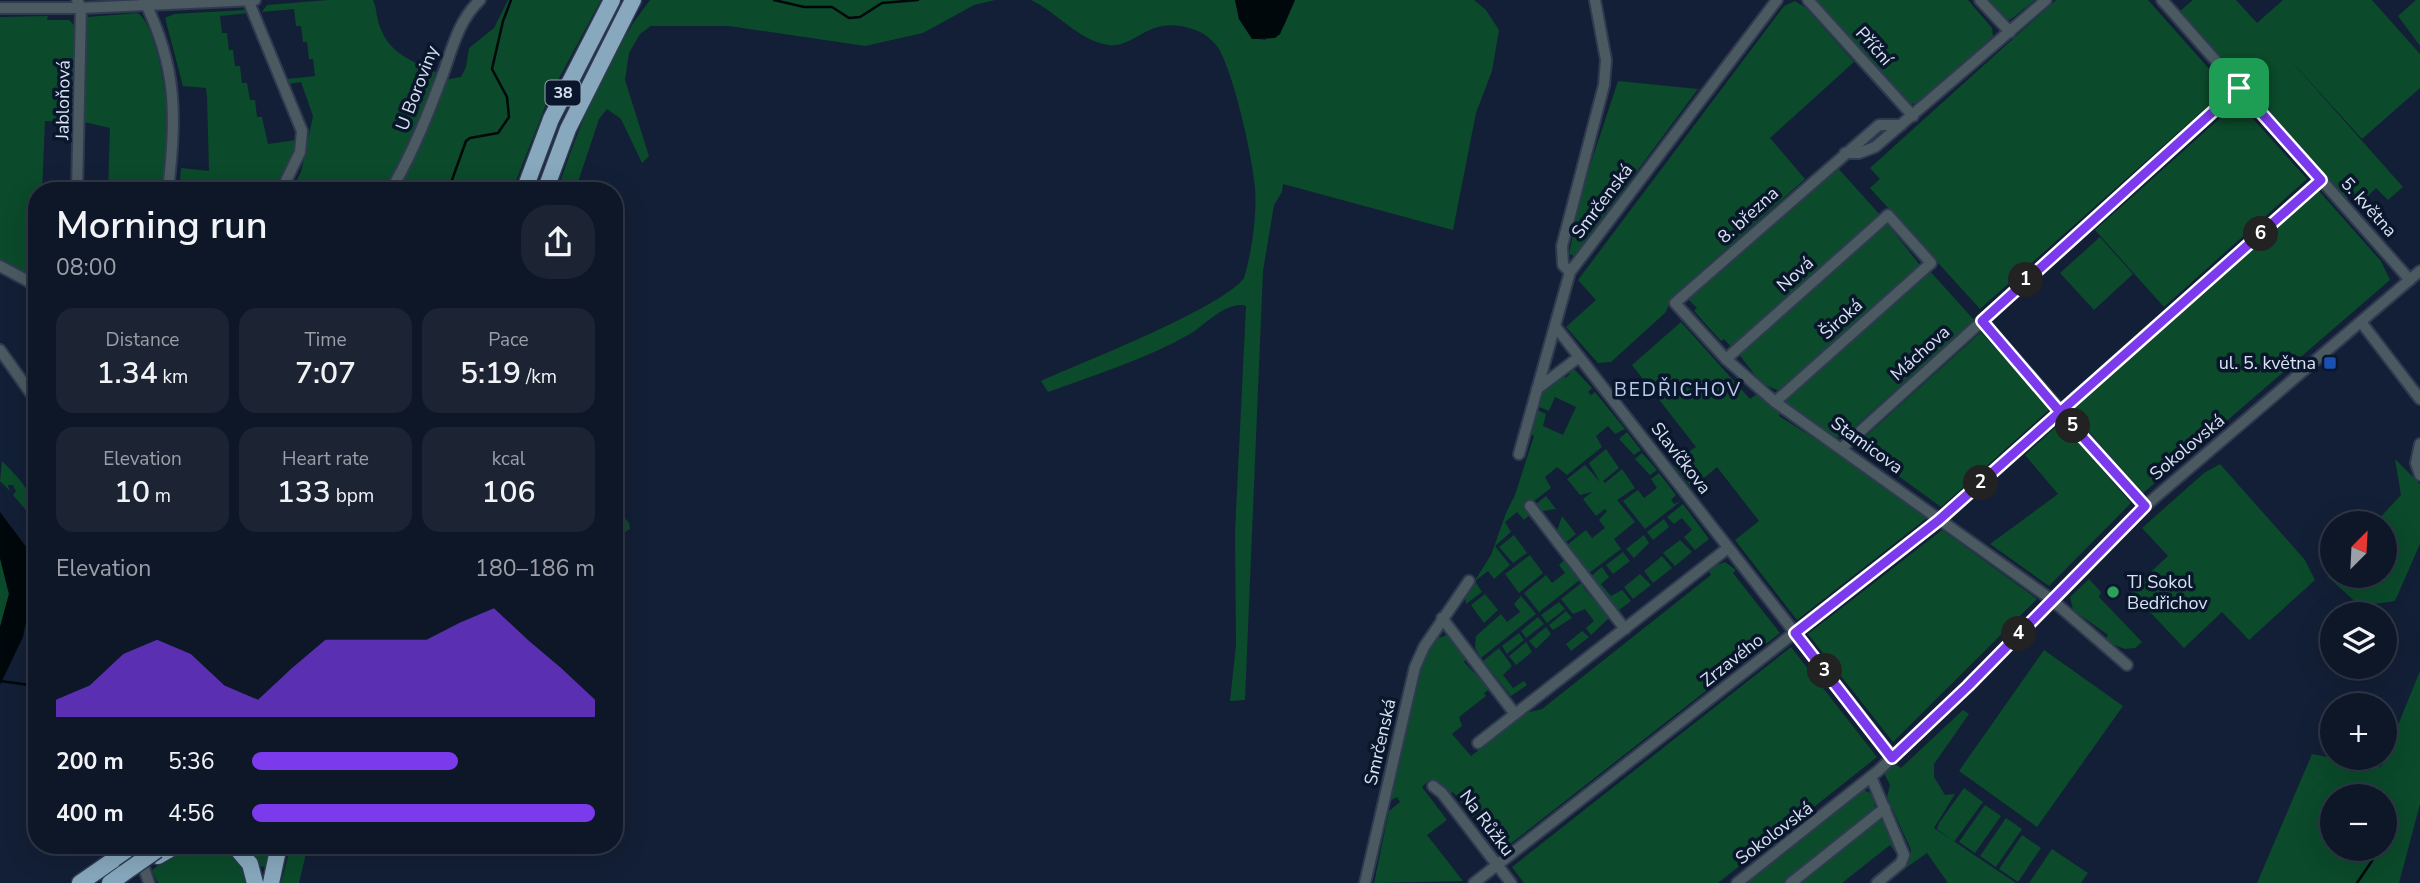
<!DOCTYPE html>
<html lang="en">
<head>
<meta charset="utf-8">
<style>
	:root { --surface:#0e1728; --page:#1c2434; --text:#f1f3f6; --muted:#9b9fa8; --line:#2e3645; --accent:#7c3aed }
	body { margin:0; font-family:"Nunito Sans",sans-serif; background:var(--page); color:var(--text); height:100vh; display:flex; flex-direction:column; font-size:26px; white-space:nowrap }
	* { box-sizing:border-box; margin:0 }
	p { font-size:23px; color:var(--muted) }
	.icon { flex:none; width:38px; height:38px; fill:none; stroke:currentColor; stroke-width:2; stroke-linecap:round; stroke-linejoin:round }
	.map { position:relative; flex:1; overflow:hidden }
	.drawer { position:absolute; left:28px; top:182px; width:595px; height:672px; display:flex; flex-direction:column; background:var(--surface); border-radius:28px; box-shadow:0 7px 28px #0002,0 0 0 2px var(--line) }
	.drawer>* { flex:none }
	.needle { width:46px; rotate:24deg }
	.buttons { position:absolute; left:2320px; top:511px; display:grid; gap:14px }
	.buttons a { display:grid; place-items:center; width:77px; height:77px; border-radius:50%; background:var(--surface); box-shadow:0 7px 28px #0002,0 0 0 2px var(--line); font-size:35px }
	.pin { position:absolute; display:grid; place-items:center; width:60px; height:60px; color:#fff; margin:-30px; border-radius:14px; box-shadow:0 4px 10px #0006 }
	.km { position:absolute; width:35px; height:35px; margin:-18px; border-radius:50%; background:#222; color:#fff; font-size:19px; line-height:35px; text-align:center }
	.round { display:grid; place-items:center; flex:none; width:74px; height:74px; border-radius:28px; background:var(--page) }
	.summary { display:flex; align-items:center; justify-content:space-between; height:119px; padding:0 28px }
	h1 { font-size:38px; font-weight:600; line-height:52px }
	.metrics { display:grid; grid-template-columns:repeat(3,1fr); gap:10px; height:119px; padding:7px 28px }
	.metrics div { display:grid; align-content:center; border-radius:18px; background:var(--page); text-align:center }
	.metrics b { font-size:30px; font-weight:600 }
	.metrics small { font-size:19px; font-weight:400 }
	.metrics p { font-size:19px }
	.chart { height:196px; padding:14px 28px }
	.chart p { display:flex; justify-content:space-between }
	.chart svg { width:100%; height:126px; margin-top:7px; fill:var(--accent); opacity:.7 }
	ul { padding:0 28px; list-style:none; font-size:23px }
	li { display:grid; grid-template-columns:112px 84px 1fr; align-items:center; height:52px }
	li i { height:18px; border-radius:9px; background:var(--accent) }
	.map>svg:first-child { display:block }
</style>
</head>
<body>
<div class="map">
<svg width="2420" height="883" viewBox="0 0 2420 883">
	<rect width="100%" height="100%" fill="#131f36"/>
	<g fill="#0b4a2b" fill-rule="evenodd">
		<path d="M 328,0 L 373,0 C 377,8 376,18 380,27 C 390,54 412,61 436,72 L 433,82 L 461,77 L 466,67 L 469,48 L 494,28 L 508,0 L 601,0 L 549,97 L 512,191 L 371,191 L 373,187 L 367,191 L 291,191 L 301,172 L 313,116 L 301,82 L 288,84 L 287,79 L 315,76 L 313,59 L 309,59 L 307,42 L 303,42 L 301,26 L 296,26 L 294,9 L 262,12 L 267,5 Z"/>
		<path d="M 650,0 L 995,0 L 974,5 L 923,33 L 865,46 L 729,26 L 651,26 L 640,34 L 629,53 L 625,80 L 649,156 L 642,163 L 621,119 L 607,109 L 599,119 L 575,191 L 557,191 C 580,124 606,56 650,0 Z"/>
		<path d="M 1031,0 L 1235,0 L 1239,19 L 1252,38 L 1265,40 L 1284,26 L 1295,0 L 1474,0 L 1486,10 L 1499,30 L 1492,71 L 1476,113 L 1453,230 L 1283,184 L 1282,192 L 1274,205 L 1263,271 L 1245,700 L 1230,701 L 1236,645 L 1235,532 L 1246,306 C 1228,300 1206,324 1190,334 C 1146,359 1095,375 1048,392 L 1041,381 C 1083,362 1222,308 1244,278 C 1252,251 1257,216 1255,188 C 1253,158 1234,75 1219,49 C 1214,41 1203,32 1195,30 C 1149,13 1137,48 1109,45 C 1079,41 1057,12 1031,0 Z"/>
		<polygon points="1816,0 1968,0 1992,28 1993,36 1920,103 1911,104"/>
		<polygon points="1986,0 2035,0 2010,20 2003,18"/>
		<polygon points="2056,0 2148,0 2227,89 1980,309 1870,188 1880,179 1870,168"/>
		<polygon points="2193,0 2236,0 2257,23 2283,0 2372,0 2420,54 2420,88 2362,139 2284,53 2403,187 2388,200 2376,188 2360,204 2351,195 2346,200 2180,11"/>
		<polygon points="2416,0 2420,0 2420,46 2398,16"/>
		<polygon points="1795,1 1806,8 1854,62 1770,138 1805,179 1672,297 1666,312 1611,362 1598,363 1566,327 1596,300 1578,280 1784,6"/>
		<polygon points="244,10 249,13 220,16 222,33 227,33 229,50 233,50 235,66 240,66 242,83 247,83 250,100 255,100 257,117 262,117 268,144 296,140 293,154 274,191 179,191 181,168 209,171 207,97 206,88 183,86 165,18 174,14"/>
		<path d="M 138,13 C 159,29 169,110 169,137 C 168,155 165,173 163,191 L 108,191 L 110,128 L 84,122 L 86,17 Z"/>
		<polygon points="48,16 47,20 69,20 76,27 76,117 66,116 65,122 45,121 42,191 37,191 37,274 32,279 0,260 0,17"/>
		<polygon points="1618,81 1698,89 1574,256 1569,254 1581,193"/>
		<polygon points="2238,102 2307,179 2164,307 2095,230"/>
		<polygon points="1836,166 1882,217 1733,349 1724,339 1721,341 1694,311 1697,308 1688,299"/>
		<polygon points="2319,191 2381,261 2390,280 2142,494 2072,411"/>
		<polygon points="1885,221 1920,265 1779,391 1761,383 1738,353"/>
		<polygon points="2100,237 2133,274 2094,310 2060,273"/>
		<polygon points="1928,269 1974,320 1842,438 1831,436 1787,405 1785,399"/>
		<polygon points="1681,322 1750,399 1757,394 1781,411 1779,416 1842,456 1927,518 1797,620 1735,540 1759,521 1717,467 1692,488 1674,466 1679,458 1696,447 1632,365"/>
		<polygon points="1981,332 2050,409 1941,507 1856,445"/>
		<polygon points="1573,368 1592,388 1588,392 1591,395 1595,392 1625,429 1615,434 1608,426 1596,436 1602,447 1567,475 1557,467 1545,477 1551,488 1526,507 1531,514 1524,520 1517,512 1505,522 1511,532 1495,546 1510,565 1494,579 1488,571 1475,581 1482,592 1466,604 1465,596 1491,555 1506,513 1515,495 1534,436 1530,433 1536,409 1546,414 1543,426 1563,435 1576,407 1555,397 1549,411 1537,406 1540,392 1562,374 1565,378 1570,374 1567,370"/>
		<polygon points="2061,422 2131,503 2049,586 1990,544 2058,494 2025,455"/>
		<polygon points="1627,432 1641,450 1634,455 1619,439"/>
		<polygon points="1606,449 1619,468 1603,481 1605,483 1622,469 1635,488 1617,500 1635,522 1614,539 1621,549 1589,573 1567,545 1586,530 1592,538 1605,528 1599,520 1607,511 1605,509 1596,516 1583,499 1592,492 1580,495 1567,479 1585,465 1600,482 1589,463"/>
		<polygon points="1642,453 1657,470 1650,475 1635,459"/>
		<polygon points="2395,459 2420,484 2420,544 2395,601 2360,606 2327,576 2333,571 2333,576 2385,576 2385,523 2375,523 2401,495"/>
		<path d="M 2,461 C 20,479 37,496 37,523 L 13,495 L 16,491 L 13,485 L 8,485 L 10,491 L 0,481 Z"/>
		<polygon points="2220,464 2305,560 2315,580 2249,640 2222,612 2184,648 2130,591 2168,556 2142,528 2204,473"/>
		<polygon points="1659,473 1676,495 1671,500 1674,504 1681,501 1645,529 1623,501 1638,490 1644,498 1657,488 1651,479"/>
		<polygon points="1546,496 1556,509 1543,511 1535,505"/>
		<polygon points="1683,504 1709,539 1695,550 1684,537 1692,530 1682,518 1674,524 1667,517"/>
		<polygon points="614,505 629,523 630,529 614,539"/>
		<polygon points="1562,516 1576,534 1565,543 1557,531"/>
		<polygon points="1664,519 1669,527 1653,540 1647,532"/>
		<polygon points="1942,530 2037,599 1893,742 1808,634"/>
		<polygon points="1514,535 1527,553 1513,563 1499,547"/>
		<polygon points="1644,535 1649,543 1634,558 1626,549"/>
		<polygon points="1680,540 1692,552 1675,566 1663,553"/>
		<polygon points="1623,552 1630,561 1613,574 1606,565"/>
		<polygon points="1530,555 1543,573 1519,593 1505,574"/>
		<polygon points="1662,556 1672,568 1653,583 1644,571"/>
		<polygon points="0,558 9,594 0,627"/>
		<polygon points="1566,558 1581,579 1539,612 1524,593 1546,575 1552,583 1565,573 1559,565"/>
		<polygon points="1725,562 1736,570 1733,573 1780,633 1500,852 1453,792 1448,796 1429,780 1422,787 1447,820 1427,835 1463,881 1374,883 1389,811 1400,802 1397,797 1388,802 1419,669 1433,640 1447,635 1466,659 1464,662 1490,689 1484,693 1486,696 1459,717 1462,726 1452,734 1471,756 1526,713 1542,709 1711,575 1707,569"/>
		<polygon points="1602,567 1609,577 1601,584 1611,596 1622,590 1631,601 1619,610 1591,576"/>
		<polygon points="1640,574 1651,585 1633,599 1624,587"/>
		<polygon points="2089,579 2101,592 2099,597 2142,642 2135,648 2125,649 2104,641 2108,635 2073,610 2070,597"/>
		<polygon points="1584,581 1583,587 1592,598 1595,595 1611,616 1591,635 1586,628 1594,621 1585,609 1573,614 1561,599"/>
		<polygon points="1485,594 1498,610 1484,623 1471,605"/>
		<polygon points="1521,596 1536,614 1481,658 1475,648 1476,636 1501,614 1507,622 1520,612 1514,604"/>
		<polygon points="1559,602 1565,609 1547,623 1541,615"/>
		<polygon points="1566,611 1572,618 1553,630 1549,625"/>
		<polygon points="1538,617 1544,624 1526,638 1521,631"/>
		<polygon points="1546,627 1551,634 1536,649 1529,641"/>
		<polygon points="1582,631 1589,637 1571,651 1566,644"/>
		<polygon points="1519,633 1524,640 1507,654 1502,646"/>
		<polygon points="1526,642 1532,652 1516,665 1509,656"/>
		<polygon points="1791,647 1877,757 1718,883 1524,883 1512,867"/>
		<polygon points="1499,648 1512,666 1503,675 1513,688 1524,681 1527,685 1511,696 1483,661"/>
		<polygon points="2044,650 2123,706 2037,827 1959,771"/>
		<path d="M 2420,671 L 2420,804 L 2399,883 L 2257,883 L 2312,754 L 2381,767 ZM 2333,796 L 2385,796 L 2385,849 L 2333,849 Z"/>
		<polygon points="1963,710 1969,714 1934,764 1934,777 1945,795 1955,794 1934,828 2016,883 1948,883 1927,853 1907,867 1906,864 1910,858 1911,850 1887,797 1890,785 1884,773 1894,763 1901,768"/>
		<polygon points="1964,788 1983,802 1954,842 1937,829 1939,823"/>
		<polygon points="1864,790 1874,795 1875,811 1786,883 1743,883"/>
		<polygon points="1985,805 2001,816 1975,853 1959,842"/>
		<polygon points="2006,818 2022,829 1996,867 1980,856"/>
		<polygon points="1875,819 1884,821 1898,855 1890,845 1842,883 1793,883"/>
		<polygon points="2022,835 2041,848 2018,882 1999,869"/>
		<path d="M 188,845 C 231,845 232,843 250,883 L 158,883 L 152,870 Z"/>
		<polygon points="245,845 272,845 266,867 258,866"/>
		<polygon points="291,845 308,845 299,883 281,883"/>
		<polygon points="2052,849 2088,873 2081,883 2029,883"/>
	</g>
	<g fill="#01080b">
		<polygon points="1235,0 1295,0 1280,34 1275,38 1252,39 1239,19"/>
		<polygon points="0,512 30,552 35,578 23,637 0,685 0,627 9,594 0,558"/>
	</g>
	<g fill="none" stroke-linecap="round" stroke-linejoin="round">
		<g stroke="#01080b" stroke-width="2.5">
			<polyline points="774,0 804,7 832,7 849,18 860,17 882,3 918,0"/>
			<polyline points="448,191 466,141 470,138 498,133 509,117 507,97 492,69 503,21 511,0"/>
			<polyline points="0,681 37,686"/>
			<polyline points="2357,883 2380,849"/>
		</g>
		<defs>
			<g id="minor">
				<path d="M 144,0 C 178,69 176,116 168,191"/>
				<polyline points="248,0 302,131 300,152 281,191"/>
				<polyline points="1808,0 1913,116"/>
				<polyline points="1980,0 2010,32"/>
				<polyline points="2162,0 2410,280"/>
				<polyline points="0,8 81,8 255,0"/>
				<polyline points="1901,125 1879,125 1675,303 1726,359 1775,402 2052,600 2127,665"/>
				<polyline points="1845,153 1859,153 1875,147 2046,0"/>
				<polyline points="77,191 81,8 77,0"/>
				<path d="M 390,191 C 410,159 425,122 438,87 C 451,56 455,24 480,0"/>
				<polyline points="0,266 37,286"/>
				<polyline points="1570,272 1563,265 1562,246 1604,85 1606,60 1595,0"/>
				<polyline points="1982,321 2145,506"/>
				<polyline points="2361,322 2420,399"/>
				<polyline points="1555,326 1893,758"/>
				<polyline points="0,350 37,402"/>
				<polyline points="1726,359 1888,215 1931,263 1775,402"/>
				<polyline points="1537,389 1579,357"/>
				<polyline points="2420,444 2416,463 2420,475"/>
				<polyline points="1842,448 2239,88"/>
				<polyline points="1519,454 1570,272 1777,0"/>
				<polyline points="1530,506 1625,629"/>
				<polyline points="1442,618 1515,714"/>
				<polyline points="1478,743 1728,548"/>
				<polyline points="1871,777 1904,855 1901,863 1877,883"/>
				<polyline points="1433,786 1442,793 1511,883"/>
				<polyline points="140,856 149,883"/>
				<polyline points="1365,883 1415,667 1424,647 1469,581"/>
				<polyline points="1474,883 1939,520 2321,180"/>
				<polyline points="1737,883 1878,771 1968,686 2145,506 2420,271"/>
				<polyline points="1791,883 1885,808"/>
			</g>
			<g id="highway">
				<polyline points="524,191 551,119 612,0"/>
				<polyline points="545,191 568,129 633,0"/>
				<polyline points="234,845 250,864 255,883"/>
				<polyline points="158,856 177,845"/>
				<polyline points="80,883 135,845"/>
				<polyline points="110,883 124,873"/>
				<polyline points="271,883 279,845"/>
			</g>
		</defs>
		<use href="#minor" stroke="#2f3a50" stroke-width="14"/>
		<use href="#highway" stroke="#2f3a50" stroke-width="19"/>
		<use href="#minor" stroke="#4b5961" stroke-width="10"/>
		<use href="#highway" stroke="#87a8bd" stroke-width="16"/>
		<defs>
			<polyline id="highway-bridge" points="124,873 157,850"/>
		</defs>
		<use href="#highway-bridge" stroke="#2f3a50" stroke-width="19" stroke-linecap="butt"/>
		<use href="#highway-bridge" stroke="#87a8bd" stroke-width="16"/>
	</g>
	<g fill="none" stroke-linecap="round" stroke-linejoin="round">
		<defs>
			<polyline id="route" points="2239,88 1982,321 2060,412 1939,520 1795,633 1892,758 1968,686 2145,506 2060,412 2321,180 2239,88"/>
		</defs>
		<use href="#route" stroke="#fff" stroke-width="14"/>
		<use href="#route" stroke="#7c3aed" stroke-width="9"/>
	</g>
	<rect fill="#1a4fb4" stroke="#0a162c" stroke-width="2.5" x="2323" y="356" width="14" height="14" rx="3.5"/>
	<circle fill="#2e9e5b" stroke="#0a162c" stroke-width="2.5" cx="2113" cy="592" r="7"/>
	<g text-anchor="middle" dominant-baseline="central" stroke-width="7" stroke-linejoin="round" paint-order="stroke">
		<rect fill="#0a162c" stroke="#9ca6b7" stroke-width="2" x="545.5" y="80.5" width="35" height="25" rx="5"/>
		<g font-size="16" font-weight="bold" fill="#dae3f3">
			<text x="563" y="93">38</text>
		</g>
		<g font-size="18" fill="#dae3f3" stroke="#0a162c">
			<text transform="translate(1874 46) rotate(48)">Příční</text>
			<text transform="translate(417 88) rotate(-69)">U Boroviny</text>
			<text transform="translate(63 100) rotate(-89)">Jabloňová</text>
			<text transform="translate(1602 201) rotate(-53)">Smrčenská</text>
			<text transform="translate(2369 207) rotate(48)">5. května</text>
			<text transform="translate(1748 215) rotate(-42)">8. března</text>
			<text transform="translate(1795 274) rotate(-42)">Nová</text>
			<text transform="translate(1841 319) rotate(-42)">Široká</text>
			<text transform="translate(1920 353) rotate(-42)">Máchova</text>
			<text transform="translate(1867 445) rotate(36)">Stamicova</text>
			<text transform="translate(2187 447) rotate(-40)">Sokolovská</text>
			<text transform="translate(1681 458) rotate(52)">Slavíčkova</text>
			<text transform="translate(1732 660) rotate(-38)">Zrzavého</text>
			<text transform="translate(1380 742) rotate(-77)">Smrčenská</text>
			<text transform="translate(1487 823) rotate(53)">Na Růžku</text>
			<text transform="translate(1774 833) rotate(-37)">Sokolovská</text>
		</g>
		<g font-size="18" fill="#dae3f3" stroke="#0a162c" text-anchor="end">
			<text x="2316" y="363">ul. 5. května</text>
			<text x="2127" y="582" text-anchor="start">TJ Sokol<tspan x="2127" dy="21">Bedřichov</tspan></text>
		</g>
		<g font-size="19" letter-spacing="2" fill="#bbcdec" stroke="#0a162c">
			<text x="1678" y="390">BEDŘICHOV</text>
		</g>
	</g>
</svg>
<div class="buttons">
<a><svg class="needle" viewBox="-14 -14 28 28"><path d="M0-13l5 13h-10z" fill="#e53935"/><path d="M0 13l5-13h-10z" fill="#9b9fa8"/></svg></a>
<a><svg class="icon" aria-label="layers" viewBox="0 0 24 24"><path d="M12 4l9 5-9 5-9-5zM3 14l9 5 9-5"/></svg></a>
<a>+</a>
<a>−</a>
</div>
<div class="pin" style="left:2239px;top:88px;background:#1e9e55"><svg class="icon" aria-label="arrive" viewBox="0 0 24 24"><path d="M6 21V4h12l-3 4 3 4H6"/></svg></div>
<b class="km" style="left:2026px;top:280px">1</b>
<b class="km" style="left:1981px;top:483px">2</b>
<b class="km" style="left:1825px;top:671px">3</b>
<b class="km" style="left:2019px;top:634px">4</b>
<b class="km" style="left:2073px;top:426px">5</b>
<b class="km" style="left:2261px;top:234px">6</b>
<section class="drawer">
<div class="summary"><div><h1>Morning run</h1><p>08:00</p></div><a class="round"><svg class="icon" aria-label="share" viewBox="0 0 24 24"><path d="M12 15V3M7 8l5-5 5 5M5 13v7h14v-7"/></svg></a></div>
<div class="metrics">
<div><p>Distance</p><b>1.34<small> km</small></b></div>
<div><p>Time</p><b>7:07</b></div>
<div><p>Pace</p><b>5:19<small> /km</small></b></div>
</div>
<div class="metrics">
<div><p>Elevation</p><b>10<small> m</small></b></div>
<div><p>Heart rate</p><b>133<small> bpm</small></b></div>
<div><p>kcal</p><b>106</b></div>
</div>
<div class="chart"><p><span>Elevation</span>180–186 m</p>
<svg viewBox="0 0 160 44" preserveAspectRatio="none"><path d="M0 44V38L10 33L20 22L30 17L40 22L50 33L60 38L70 27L80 17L90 17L100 17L110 17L120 11L130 6L140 17L150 27L160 38V44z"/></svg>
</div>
<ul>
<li><b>200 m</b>5:36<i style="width:60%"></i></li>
<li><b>400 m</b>4:56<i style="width:100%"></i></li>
</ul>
</section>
</div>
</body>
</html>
